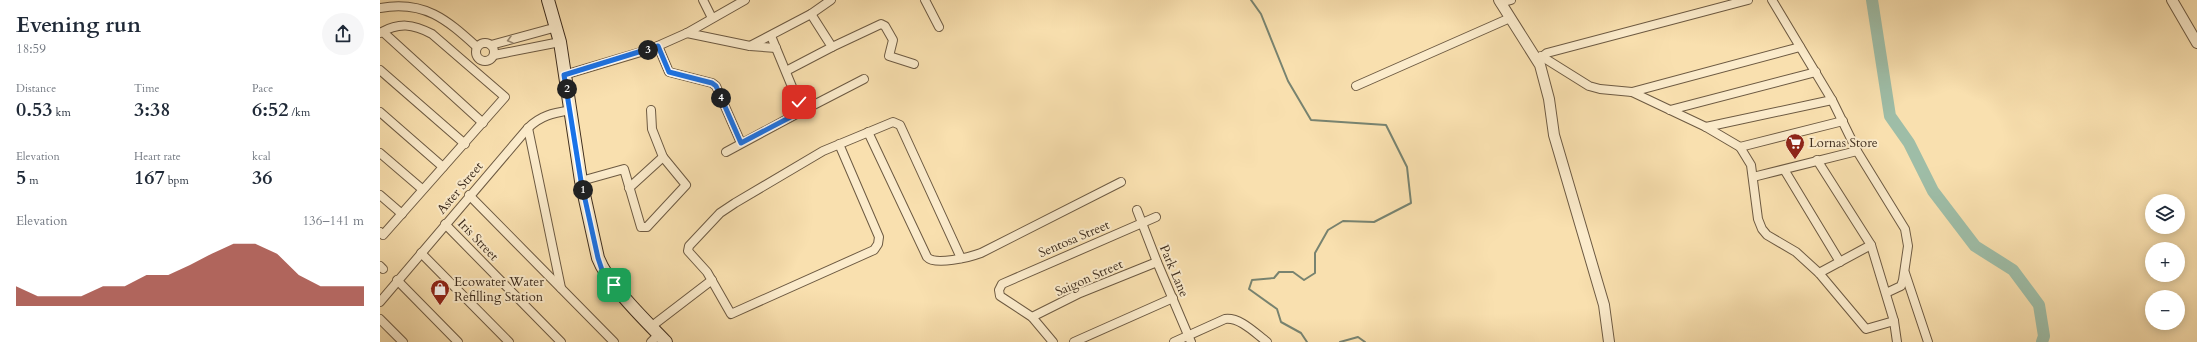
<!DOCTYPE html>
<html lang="en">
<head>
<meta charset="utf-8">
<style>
	:root { --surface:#fff; --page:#f6f6f7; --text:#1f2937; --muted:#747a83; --accent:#8f2418 }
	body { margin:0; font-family:Cardo,serif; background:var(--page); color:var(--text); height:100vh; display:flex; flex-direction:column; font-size:15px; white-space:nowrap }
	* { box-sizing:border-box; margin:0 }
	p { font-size:13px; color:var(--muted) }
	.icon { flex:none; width:22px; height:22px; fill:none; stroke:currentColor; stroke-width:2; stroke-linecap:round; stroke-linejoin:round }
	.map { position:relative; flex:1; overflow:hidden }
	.drawer { display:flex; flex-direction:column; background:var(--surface); width:380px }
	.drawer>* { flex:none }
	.tools { position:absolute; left:1765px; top:194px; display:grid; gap:8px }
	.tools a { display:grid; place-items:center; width:40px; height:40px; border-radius:50%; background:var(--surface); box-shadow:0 2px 10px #0003; font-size:20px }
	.pin { position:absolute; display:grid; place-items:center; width:34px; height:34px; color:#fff; margin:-17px; border-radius:8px; box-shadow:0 2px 6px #0006 }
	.km { position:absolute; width:20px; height:20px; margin:-10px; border-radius:50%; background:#222; color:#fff; font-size:11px; line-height:20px; text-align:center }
	.round { display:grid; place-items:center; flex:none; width:42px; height:42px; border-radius:21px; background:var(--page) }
	.summary { display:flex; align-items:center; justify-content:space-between; height:68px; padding:0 16px }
	h1 { font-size:22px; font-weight:700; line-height:30px }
	.metrics { display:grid; grid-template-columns:repeat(3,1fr); gap:6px; height:68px; padding:4px 16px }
	.metrics div { display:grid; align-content:center }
	.metrics b { font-size:20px; font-weight:700 }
	.metrics small { font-size:11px; font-weight:400 }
	.metrics p { font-size:11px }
	.chart { height:112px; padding:8px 16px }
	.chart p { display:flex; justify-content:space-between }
	.chart svg { width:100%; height:72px; margin-top:4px; fill:var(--accent); opacity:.7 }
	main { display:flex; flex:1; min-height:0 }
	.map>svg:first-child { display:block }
</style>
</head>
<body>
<main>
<section class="drawer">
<div class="summary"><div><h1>Evening run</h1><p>18:59</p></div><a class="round"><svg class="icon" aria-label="share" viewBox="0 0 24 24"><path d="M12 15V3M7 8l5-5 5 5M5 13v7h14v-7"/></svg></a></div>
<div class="metrics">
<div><p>Distance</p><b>0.53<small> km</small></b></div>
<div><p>Time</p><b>3:38</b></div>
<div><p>Pace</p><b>6:52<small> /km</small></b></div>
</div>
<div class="metrics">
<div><p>Elevation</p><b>5<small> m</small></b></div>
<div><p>Heart rate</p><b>167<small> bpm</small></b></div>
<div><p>kcal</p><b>36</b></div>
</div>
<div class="chart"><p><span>Elevation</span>136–141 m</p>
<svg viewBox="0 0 160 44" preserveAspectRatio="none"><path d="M0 44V32L10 38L20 38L30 38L40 32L50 32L60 25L70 25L80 19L90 12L100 6L110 6L120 12L130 25L140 32L150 32L160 32V44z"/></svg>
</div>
</section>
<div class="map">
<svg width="1817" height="342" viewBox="0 0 1817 342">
	<rect width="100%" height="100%" fill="#f9e0af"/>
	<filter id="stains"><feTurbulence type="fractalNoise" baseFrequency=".005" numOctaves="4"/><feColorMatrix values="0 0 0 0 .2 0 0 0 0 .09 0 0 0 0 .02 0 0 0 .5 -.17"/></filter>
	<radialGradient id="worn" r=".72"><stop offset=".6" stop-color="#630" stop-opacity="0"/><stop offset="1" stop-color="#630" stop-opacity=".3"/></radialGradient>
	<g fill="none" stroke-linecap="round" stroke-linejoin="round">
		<g stroke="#788370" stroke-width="2">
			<polyline points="871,0 881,14 908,81 931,120 1006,125 1027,167 1031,203 994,222 963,221 948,230 935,253 935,273 924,280 913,272 899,272 894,278 872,280 869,289 897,309 901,322 921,333 927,342"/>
			<polyline points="960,342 978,337 985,342"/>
		</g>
		<polyline stroke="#9ebda7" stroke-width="12" points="1492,0 1510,116 1529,143 1553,191 1595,246 1633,270 1659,305 1664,336 1662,342"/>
		<defs>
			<g id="minor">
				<polyline points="323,0 332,18"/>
				<polyline points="545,0 559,27"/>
				<polyline points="1392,0 1452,100 1477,151 1525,229 1528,246 1523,280 1521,286 1506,293"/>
				<polyline points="1120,3 1131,0"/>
				<path d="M 0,8 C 45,0 67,20 97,47"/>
				<polyline points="3,32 103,123"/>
				<path d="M 0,33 C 19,22 33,24 52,34 L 125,97 L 3,235 L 0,232"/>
				<polyline points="307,33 370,46 396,48"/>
				<circle cx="105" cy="52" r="9"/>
				<polyline points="111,45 177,27"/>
				<polyline points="278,46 289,72 332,83 336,86 361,143"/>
				<polyline points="370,46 431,14 451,0"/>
				<polyline points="452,47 501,24 505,26 513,40 509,56 534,64"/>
				<polyline points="114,55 180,42"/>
				<polyline points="1161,56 1209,86 1220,89 1252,92 1326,127 1360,147 1371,165 1378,219 1382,229 1387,235 1416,252 1439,273 1486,329 1514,321 1491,245 1437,160"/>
				<polyline points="1158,60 1167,53 1368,0"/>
				<polyline points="0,70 85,144"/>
				<polyline points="406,71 452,47 431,14"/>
				<polyline points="184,75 271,49 307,33 365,0"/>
				<polyline points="976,86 1130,18"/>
				<polyline points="1252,92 1420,47"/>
				<polyline points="1290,110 1436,72"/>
				<polyline points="422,111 484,79"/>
				<polyline points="0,112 63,167"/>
				<polyline points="1326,127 1452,100"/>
				<polyline points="148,128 181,288"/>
				<path d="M 488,132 L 547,257 C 555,266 590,257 601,253 L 741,182"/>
				<polyline points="459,144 499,237 498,244 494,250 351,314 327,272 308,251 309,246 340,213 355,203 443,151 513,122 520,125 581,258"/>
				<polyline points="1360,147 1463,121"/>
				<polyline points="346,152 422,111 391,36"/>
				<polyline points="0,153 42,189"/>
				<polyline points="1405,171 1460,262"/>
				<polyline points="1373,177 1477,151"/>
				<polyline points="201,181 244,169 261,227 267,227 306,185 283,157"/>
				<polyline points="249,188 283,157 272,129 271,110"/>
				<polyline points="0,195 22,214"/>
				<polyline points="89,195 234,342"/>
				<polyline points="757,210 777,262 811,342"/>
				<polyline points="65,224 181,342"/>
				<polyline points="41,253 129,342"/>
				<polyline points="0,266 3,269"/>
				<polyline points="1439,273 1491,245"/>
				<polyline points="1525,273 1548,342"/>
				<polyline points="17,280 78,342"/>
				<path d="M 0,302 L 148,128 C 161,115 174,113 191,110"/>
				<polyline points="652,317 700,293 777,262"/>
				<polyline points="0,319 23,342"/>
				<polyline points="1514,321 1517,342"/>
				<polyline points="272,326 332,280"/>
				<polyline points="271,342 279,334"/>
				<polyline points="673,342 652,317 620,296 619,290 622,284 776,217"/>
				<polyline points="694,342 793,298"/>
				<path d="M 794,342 L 845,319 C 860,317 875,333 887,342"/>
			</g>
			<g id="tertiary">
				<polyline points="1119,0 1160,65 1169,99 1174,135 1224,305 1229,342"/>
				<polyline points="1792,0 1817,43"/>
			</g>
			<path id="secondary" d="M 168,0 L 180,42 L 201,181 L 218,258 C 229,286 265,320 286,342"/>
		</defs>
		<use href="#minor" stroke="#6d5a42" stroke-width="10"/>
		<use href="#tertiary" stroke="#6d5a42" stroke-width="12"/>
		<use href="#secondary" stroke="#3e2d1e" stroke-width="14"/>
		<use href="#minor" stroke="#fbebcb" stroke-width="8"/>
		<use href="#tertiary" stroke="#fbebcb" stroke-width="10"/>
		<use href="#secondary" stroke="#fbebcb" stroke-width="12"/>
	</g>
	<defs><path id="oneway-chevron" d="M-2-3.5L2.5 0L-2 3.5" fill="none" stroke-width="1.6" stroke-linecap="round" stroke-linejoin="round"/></defs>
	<use stroke="#9c8c74" href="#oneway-chevron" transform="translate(130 40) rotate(165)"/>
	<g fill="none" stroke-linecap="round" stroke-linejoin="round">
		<defs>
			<polyline id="route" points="234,285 222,270 218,258 201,181 184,75 278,46 289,72 332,83 336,86 361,143 422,111 419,102"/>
		</defs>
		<use href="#route" stroke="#fff" stroke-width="8"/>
		<use href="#route" stroke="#1a73e8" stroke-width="5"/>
	</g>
	<defs>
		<symbol id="supermarket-pin" viewBox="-11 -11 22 30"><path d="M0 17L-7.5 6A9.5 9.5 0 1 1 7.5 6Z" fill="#8f2418" stroke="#fbebcb"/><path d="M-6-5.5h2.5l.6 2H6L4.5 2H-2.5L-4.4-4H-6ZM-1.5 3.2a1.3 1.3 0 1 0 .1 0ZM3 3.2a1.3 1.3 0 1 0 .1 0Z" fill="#fff"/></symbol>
		<symbol id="shop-pin" viewBox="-11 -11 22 30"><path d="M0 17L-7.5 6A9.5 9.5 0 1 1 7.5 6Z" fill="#8f2418" stroke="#fbebcb"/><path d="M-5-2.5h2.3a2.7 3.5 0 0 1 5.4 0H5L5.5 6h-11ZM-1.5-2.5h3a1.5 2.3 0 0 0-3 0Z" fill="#fff"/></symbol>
	</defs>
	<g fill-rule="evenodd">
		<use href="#supermarket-pin" x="1404" y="132" width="22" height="30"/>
		<use href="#shop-pin" x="49" y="278" width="22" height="30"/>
	</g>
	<g text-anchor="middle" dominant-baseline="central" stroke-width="4" stroke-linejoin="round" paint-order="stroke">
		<g font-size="13" fill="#3e2d1e" stroke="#fbebcb" text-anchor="start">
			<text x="1429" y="143">Lornas Store</text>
			<text x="74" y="282">Ecowater Water<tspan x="74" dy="15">Refilling Station</tspan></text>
		</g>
		<g font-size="13" fill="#3e2d1e" stroke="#fbebcb">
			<text transform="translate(80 188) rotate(-50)">Aster Street</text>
			<text transform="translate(694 239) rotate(-23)">Sentosa Street</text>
			<text transform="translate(98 240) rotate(46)">Iris Street</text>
			<text transform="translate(794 271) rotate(67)">Park Lane</text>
			<text transform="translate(709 278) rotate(-24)">Saigon Street</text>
		</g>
	</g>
	<rect width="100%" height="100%" filter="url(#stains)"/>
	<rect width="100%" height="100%" fill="url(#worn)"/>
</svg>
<div class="tools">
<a><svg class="icon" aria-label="layers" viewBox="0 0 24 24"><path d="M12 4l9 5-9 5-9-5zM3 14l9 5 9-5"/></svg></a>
<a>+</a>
<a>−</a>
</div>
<div class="pin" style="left:234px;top:285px;background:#1e9e55"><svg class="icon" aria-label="arrive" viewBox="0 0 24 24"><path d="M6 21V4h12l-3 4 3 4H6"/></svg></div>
<div class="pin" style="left:419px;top:102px;background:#d93025"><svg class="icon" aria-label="check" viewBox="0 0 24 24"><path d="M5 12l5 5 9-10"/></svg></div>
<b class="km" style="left:203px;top:190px">1</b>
<b class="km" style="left:187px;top:89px">2</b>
<b class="km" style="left:268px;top:50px">3</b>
<b class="km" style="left:341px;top:98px">4</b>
</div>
</main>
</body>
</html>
